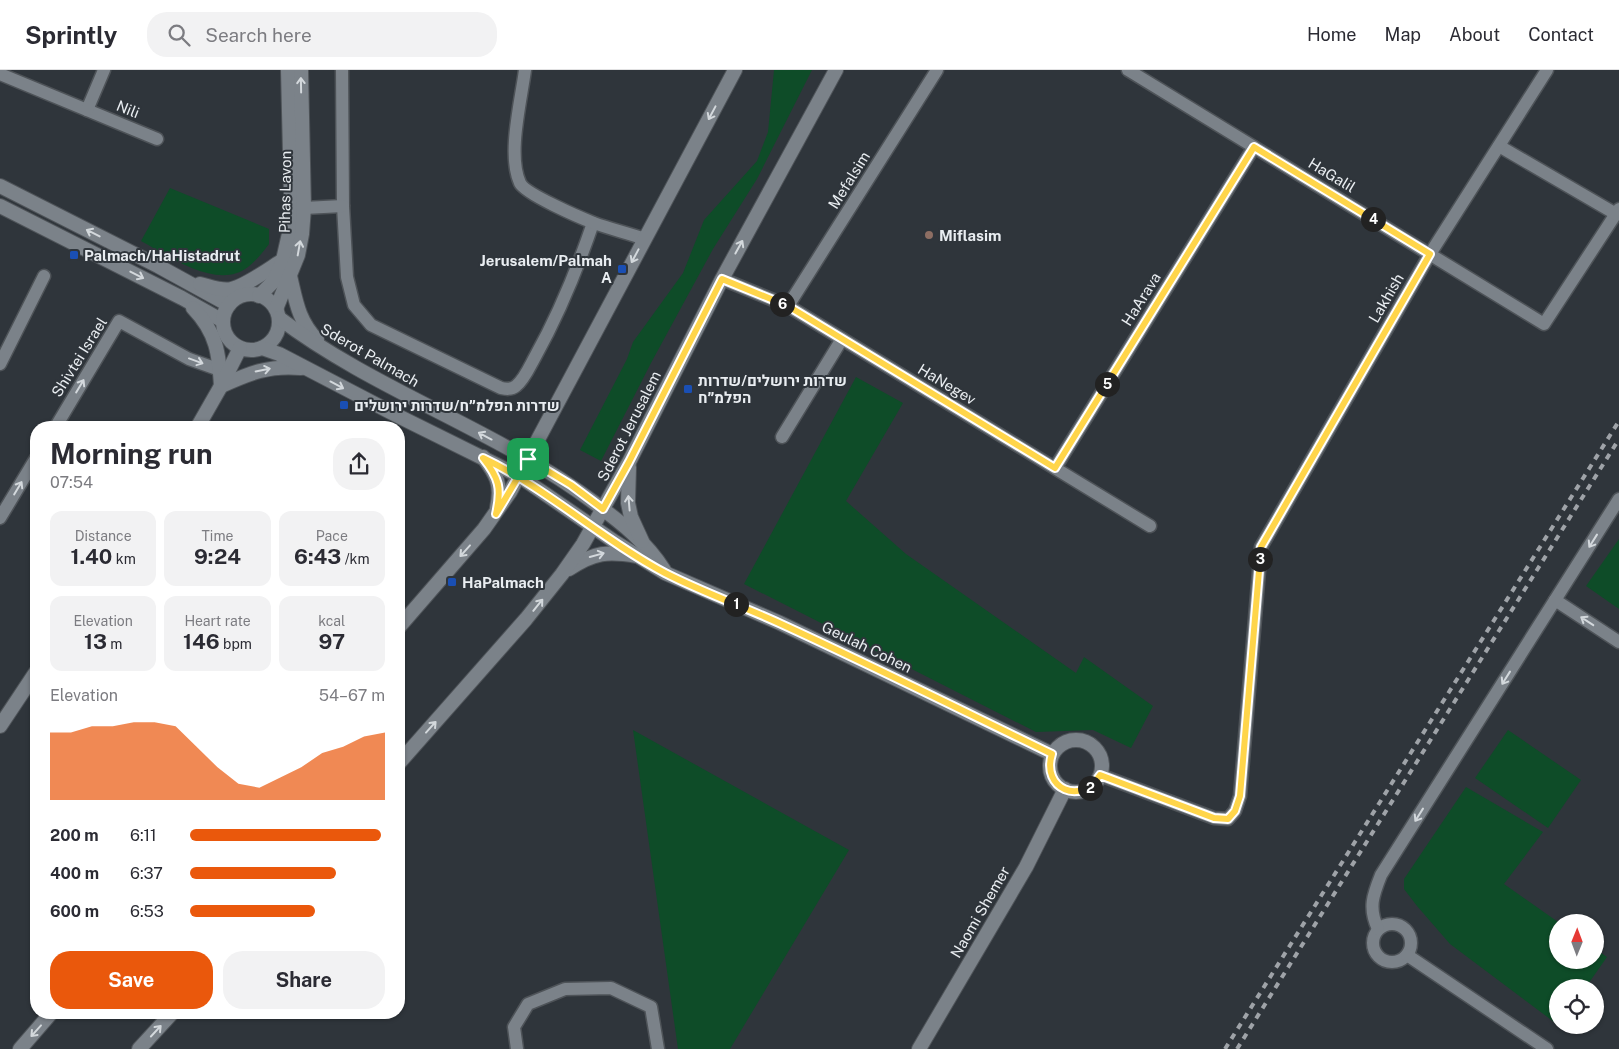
<!DOCTYPE html>
<html lang="en">
<head>
<meta charset="utf-8">
<style>
	:root { --surface:#fff; --page:#f2f2f3; --text:#2b2b33; --muted:#7c7c81; --line:#e1e1e2; --accent:#ea580c }
	body { margin:0; font-family:"Public Sans",Heebo,sans-serif; background:var(--page); color:var(--text); height:100vh; display:flex; flex-direction:column; font-size:19px; white-space:nowrap }
	* { box-sizing:border-box; margin:0 }
	p { font-size:16px; color:var(--muted) }
	.icon { flex:none; width:28px; height:28px; fill:none; stroke:currentColor; stroke-width:2; stroke-linecap:round; stroke-linejoin:round }
	.map { position:relative; flex:1; overflow:hidden }
	.panel { position:absolute; left:30px; top:351px; width:375px; height:598px; display:flex; flex-direction:column; background:var(--surface); border-radius:20px; box-shadow:0 1px 4px #0004 }
	.panel>* { flex:none }
	.needle { width:32px; rotate:1deg }
	.fabs { position:absolute; left:1549px; top:844px; display:grid; gap:10px }
	.fabs a { display:grid; place-items:center; width:55px; height:55px; border-radius:50%; background:var(--surface); box-shadow:0 1px 4px #0004; font-size:25px }
	.pin { position:absolute; display:grid; place-items:center; width:42px; height:42px; color:#fff; margin:-21px; border-radius:10px; box-shadow:0 2px 8px #0006 }
	.km { position:absolute; width:25px; height:25px; margin:-12px; border-radius:50%; background:#222; color:#fff; font-size:14px; line-height:25px; text-align:center }
	.round { display:grid; place-items:center; flex:none; width:52px; height:52px; border-radius:20px; background:var(--page) }
	.head { display:flex; align-items:center; justify-content:space-between; height:85px; padding:0 20px }
	h1 { font-size:28px; font-weight:700; line-height:38px }
	.figures { display:grid; grid-template-columns:repeat(3,1fr); gap:8px; height:85px; padding:5px 20px }
	.figures div { display:grid; align-content:center; border-radius:12px; background:var(--page); text-align:center }
	.figures b { font-size:21px; font-weight:700 }
	.figures small { font-size:14px; font-weight:400 }
	.figures p { font-size:14px }
	.chart { height:140px; padding:10px 20px }
	.chart p { display:flex; justify-content:space-between }
	.chart svg { width:100%; height:90px; margin-top:5px; fill:var(--accent); opacity:.7 }
	.action { display:flex; gap:10px; margin-top:auto; padding:10px 20px }
	.action a { flex:1; height:58px; border-radius:20px; background:var(--accent); color:#fff; font-size:20px; font-weight:700; line-height:58px; text-align:center }
	.action a+a { background:var(--page); color:var(--text) }
	ul { padding:0 20px; list-style:none; font-size:16px }
	li { display:grid; grid-template-columns:80px 60px 1fr; align-items:center; height:38px }
	li i { height:12px; border-radius:6px; background:var(--accent) }
	header { display:flex; align-items:center; gap:30px; box-sizing:border-box; height:70px; padding:0 25px; background:var(--surface); border-bottom:1px solid var(--line) }
	header strong { font-size:24px }
	nav { display:flex; gap:28px; margin-inline-start:auto; font-size:18px }
	.search { width:350px; height:45px; background:var(--page); display:flex; align-items:center; gap:12px; box-sizing:border-box; padding:0 18px; border-radius:20px; color:var(--muted); font-size:19px }
	.map>svg:first-child { display:block }
</style>
</head>
<body>
<header>
<strong>Sprintly</strong>
<div class="search"><svg class="icon" aria-label="search" viewBox="0 0 24 24"><circle cx="10" cy="10" r="6"/><path d="M15 15l6 6"/></svg>Search here</div>
<nav><a>Home</a><a>Map</a><a>About</a><a>Contact</a></nav>
</header>
<div class="map">
<svg width="1619" height="979" viewBox="0 0 1619 979">
	<rect width="100%" height="100%" fill="#2f353b"/>
	<g fill="#0e4c28">
		<polygon points="774,0 812,0 757,109 713,179 651,293 601,391 580,380 627,289 633,272 683,203 704,150 757,91 768,62"/>
		<path d="M 170,118 L 269,159 L 269,174 C 263,182 256,191 248,197 C 217,221 169,186 141,171 Z"/>
		<polygon points="856,307 903,333 846,431 906,484 1076,603 1084,587 1153,636 1131,678 1093,660 1036,662 744,514"/>
		<polygon points="1619,469 1619,539 1586,516"/>
		<polygon points="633,660 849,780 730,979 678,979"/>
		<polygon points="1508,660 1581,710 1548,758 1475,708"/>
		<polygon points="1466,717 1543,762 1504,814 1558,852 1558,890 1595,890 1595,879 1607,887 1586,917 1558,918 1558,955 1450,874 1417,836 1404,819 1404,809"/>
	</g>
	<g fill="none" stroke-linecap="round" stroke-linejoin="round">
		<defs>
			<g id="minor">
				<path d="M 342,0 L 343,136 L 347,207 L 354,235 L 371,255 L 501,318 C 506,319 511,320 516,316 C 524,310 530,296 535,287 C 559,244 577,200 593,153"/>
				<path d="M 525,0 C 521,31 507,85 520,113 C 525,124 581,148 594,153 C 610,159 628,163 645,169"/>
				<polyline points="1128,0 1544,254 1619,139"/>
				<polyline points="0,4 157,69"/>
				<polyline points="87,40 104,0"/>
				<polyline points="1499,76 1616,144"/>
				<polyline points="304,138 343,136"/>
				<polyline points="722,209 788,236 1150,456"/>
				<polyline points="788,236 937,0"/>
				<polyline points="0,294 44,206"/>
				<polyline points="55,358 119,251 189,289 220,300"/>
				<polyline points="782,367 842,269"/>
				<polyline points="1055,398 1254,77"/>
				<polyline points="0,448 36,388"/>
				<polyline points="1555,530 1619,572"/>
				<polyline points="1100,705 1214,748 1228,749 1235,741 1240,726 1261,477 1430,184 1547,0"/>
				<circle cx="1392" cy="873" r="19"/>
				<path d="M 1378,859 C 1368,838 1373,825 1381,805 L 1619,429"/>
				<polyline points="1407,885 1547,979"/>
				<polyline points="517,979 514,957 528,934 565,919 611,918 651,937 658,979"/>
			</g>
			<g id="tertiary">
				<polyline points="0,116 158,196 229,235"/>
				<polyline points="0,136 182,228 223,251"/>
				<path d="M 290,206 C 296,231 298,250 317,270"/>
				<path d="M 200,214 C 209,216 221,221 231,219 C 246,216 270,198 283,190"/>
				<circle cx="251" cy="252" r="28"/>
				<polyline points="259,226 274,211 283,190 290,159 291,125 288,0"/>
				<path d="M 193,238 C 217,263 219,284 221,316 C 250,303 269,295 301,298"/>
				<polyline points="276,239 298,185 302,164 304,138 301,0"/>
				<path d="M 279,248 C 377,322 498,360 596,434 C 623,454 646,472 664,500"/>
				<polyline points="262,278 279,284 398,346 519,406 615,472 665,503 780,553 1052,684"/>
				<polyline points="197,358 221,316 240,278"/>
				<polyline points="0,656 36,602"/>
				<circle cx="1076" cy="696" r="26"/>
				<polyline points="919,979 1026,797 1065,719"/>
			</g>
			<g id="secondary">
				<path d="M 483,387 C 497,405 502,415 497,438"/>
				<polyline points="629,397 628,433 631,447 642,471"/>
				<path d="M 569,499 C 594,482 608,481 637,486"/>
				<polyline points="399,557 484,459 510,422 735,0"/>
				<polyline points="399,693 526,549 562,504 583,474 629,392 722,209 836,0"/>
				<polyline points="20,979 52,942"/>
				<polyline points="139,979 173,942"/>
			</g>
		</defs>
		<use href="#minor" stroke="#4e5358" stroke-width="15"/>
		<use href="#tertiary" stroke="#4e5358" stroke-width="16"/>
		<use href="#secondary" stroke="#4e5358" stroke-width="16"/>
		<use href="#minor" stroke="#7b8289" stroke-width="12"/>
		<use href="#tertiary" stroke="#7b8289" stroke-width="14"/>
		<use href="#secondary" stroke="#7b8289" stroke-width="14"/>
		<g stroke="#9fa3a8" stroke-width="4" stroke-dasharray="6 6" stroke-linecap="butt">
			<polyline points="1225,979 1619,351"/>
			<polyline points="1237,979 1619,369"/>
		</g>
	</g>
	<defs><path id="oneway-shaft" d="M-6 0H5M1.5-3L5.5 0L1.5 3" fill="none" stroke-width="1.6" stroke-linecap="round" stroke-linejoin="round" transform="scale(1.25)"/></defs>
	<g stroke="#d3d8dc">
		<use href="#oneway-shaft" transform="translate(301 15) rotate(-91)"/>
		<use href="#oneway-shaft" transform="translate(712 43) rotate(118)"/>
		<use href="#oneway-shaft" transform="translate(93 163) rotate(-153)"/>
		<use href="#oneway-shaft" transform="translate(739 177) rotate(-61)"/>
		<use href="#oneway-shaft" transform="translate(299 178) rotate(-80)"/>
		<use href="#oneway-shaft" transform="translate(635 186) rotate(118)"/>
		<use href="#oneway-shaft" transform="translate(137 205) rotate(27)"/>
		<use href="#oneway-shaft" transform="translate(196 291) rotate(20)"/>
		<use href="#oneway-shaft" transform="translate(263 300) rotate(-11)"/>
		<use href="#oneway-shaft" transform="translate(337 315) rotate(28)"/>
		<use href="#oneway-shaft" transform="translate(80 316) rotate(-59)"/>
		<use href="#oneway-shaft" transform="translate(485 366) rotate(-152)"/>
		<use href="#oneway-shaft" transform="translate(18 418) rotate(-59)"/>
		<use href="#oneway-shaft" transform="translate(629 433) rotate(-95)"/>
		<use href="#oneway-shaft" transform="translate(1593 471) rotate(122)"/>
		<use href="#oneway-shaft" transform="translate(465 481) rotate(132)"/>
		<use href="#oneway-shaft" transform="translate(597 485) rotate(-15)"/>
		<use href="#oneway-shaft" transform="translate(538 535) rotate(-51)"/>
		<use href="#oneway-shaft" transform="translate(1587 551) rotate(-147)"/>
		<use href="#oneway-shaft" transform="translate(1506 608) rotate(122)"/>
		<use href="#oneway-shaft" transform="translate(431 657) rotate(-48)"/>
		<use href="#oneway-shaft" transform="translate(1419 745) rotate(122)"/>
		<use href="#oneway-shaft" transform="translate(36 961) rotate(132)"/>
		<use href="#oneway-shaft" transform="translate(156 961) rotate(-47)"/>
	</g>
	<g fill="none" stroke-linecap="round" stroke-linejoin="round">
		<defs>
			<path id="route" d="M 528,389 C 518,408 507,426 496,444 C 502,418 499,408 483,388 C 548,419 601,469 665,503 C 702,522 742,536 779,553 C 871,595 961,640 1052,684 C 1041,719 1081,736 1100,705 L 1214,748 L 1228,749 L 1235,741 L 1240,726 L 1261,477 L 1430,184 L 1254,77 L 1055,398 L 788,236 L 722,209 L 629,392 L 603,439 L 571,415 L 528,389"/>
		</defs>
		<use href="#route" stroke="#fff" stroke-width="10"/>
		<use href="#route" stroke="#ffd54a" stroke-width="6"/>
	</g>
	<circle fill="#8d6e63" stroke="#2f353b" stroke-width="2" cx="929" cy="165" r="5"/>
	<g fill="#1a4fb4" stroke="#2f353b" stroke-width="2">
		<rect x="69" y="180" width="10" height="10" rx="2.5"/>
		<rect x="617" y="194" width="10" height="10" rx="2.5"/>
		<rect x="683" y="314" width="10" height="10" rx="2.5"/>
		<rect x="339" y="330" width="10" height="10" rx="2.5"/>
		<rect x="447" y="507" width="10" height="10" rx="2.5"/>
	</g>
	<g text-anchor="middle" dominant-baseline="central" stroke-width="4" stroke-linejoin="round" paint-order="stroke">
		<g font-size="15" fill="#e9edf1" stroke="#2f353b">
			<text transform="translate(128 39) rotate(22)">Nili</text>
			<text transform="translate(1332 105) rotate(31)">HaGalil</text>
			<text transform="translate(849 110) rotate(-58)">Mefalsim</text>
			<text transform="translate(285 122) rotate(-89)">Pihas Lavon</text>
			<text transform="translate(1386 228) rotate(-60)">Lakhish</text>
			<text transform="translate(1141 229) rotate(-58)">HaArava</text>
			<text transform="translate(370 285) rotate(30)">Sderot Palmach</text>
			<text transform="translate(79 287) rotate(-58)">Shivtei Israel</text>
			<text transform="translate(947 314) rotate(31)">HaNegev</text>
			<text transform="translate(629 356) rotate(-63)">Sderot Jerusalem</text>
			<text transform="translate(867 577) rotate(26)">Geulah Cohen</text>
			<text transform="translate(980 842) rotate(-60)">Naomi Shemer</text>
		</g>
		<g font-size="15" font-weight="bold" fill="#e9edf1" stroke="#2f353b" text-anchor="start">
			<text x="939" y="165">Miflasim</text>
			<text x="84" y="185">Palmach/HaHistadrut</text>
			<text x="612" y="190" text-anchor="end">Jerusalem/Palmah<tspan x="612" dy="17">A</tspan></text>
			<text x="698" y="310">שדרות ירושלים/שדרות<tspan x="698" dy="17">הפלמ״ח</tspan></text>
			<text x="354" y="335">שדרות הפלמ״ח/שדרות ירושלים</text>
			<text x="462" y="512">HaPalmach</text>
		</g>
	</g>
</svg>
<div class="fabs">
<a><svg class="needle" viewBox="-14 -14 28 28"><path d="M0-13l5 13h-10z" fill="#e53935"/><path d="M0 13l5-13h-10z" fill="#7c7c81"/></svg></a>
<a><svg class="icon" aria-label="locate" viewBox="0 0 24 24"><circle cx="12" cy="12" r="6"/><path d="M12 2v4M12 18v4M2 12h4M18 12h4"/></svg></a>
</div>
<div class="pin" style="left:528px;top:389px;background:#1e9e55"><svg class="icon" aria-label="arrive" viewBox="0 0 24 24"><path d="M6 21V4h12l-3 4 3 4H6"/></svg></div>
<b class="km" style="left:736px;top:534px">1</b>
<b class="km" style="left:1090px;top:718px">2</b>
<b class="km" style="left:1260px;top:489px">3</b>
<b class="km" style="left:1373px;top:149px">4</b>
<b class="km" style="left:1107px;top:314px">5</b>
<b class="km" style="left:782px;top:234px">6</b>
<section class="panel">
<div class="head"><div><h1>Morning run</h1><p>07:54</p></div><a class="round"><svg class="icon" aria-label="share" viewBox="0 0 24 24"><path d="M12 15V3M7 8l5-5 5 5M5 13v7h14v-7"/></svg></a></div>
<div class="figures">
<div><p>Distance</p><b>1.40<small> km</small></b></div>
<div><p>Time</p><b>9:24</b></div>
<div><p>Pace</p><b>6:43<small> /km</small></b></div>
</div>
<div class="figures">
<div><p>Elevation</p><b>13<small> m</small></b></div>
<div><p>Heart rate</p><b>146<small> bpm</small></b></div>
<div><p>kcal</p><b>97</b></div>
</div>
<div class="chart"><p><span>Elevation</span>54–67 m</p>
<svg viewBox="0 0 160 44" preserveAspectRatio="none"><path d="M0 44V11L10 11L20 8L30 8L40 6L50 6L60 8L70 18L80 28L90 36L100 38L110 33L120 28L130 21L140 18L150 13L160 11V44z"/></svg>
</div>
<ul>
<li><b>200 m</b>6:11<i style="width:98%"></i></li>
<li><b>400 m</b>6:37<i style="width:75%"></i></li>
<li><b>600 m</b>6:53<i style="width:64%"></i></li>
</ul>
<div class="action"><a>Save</a><a>Share</a></div>
</section>
</div>
</body>
</html>
